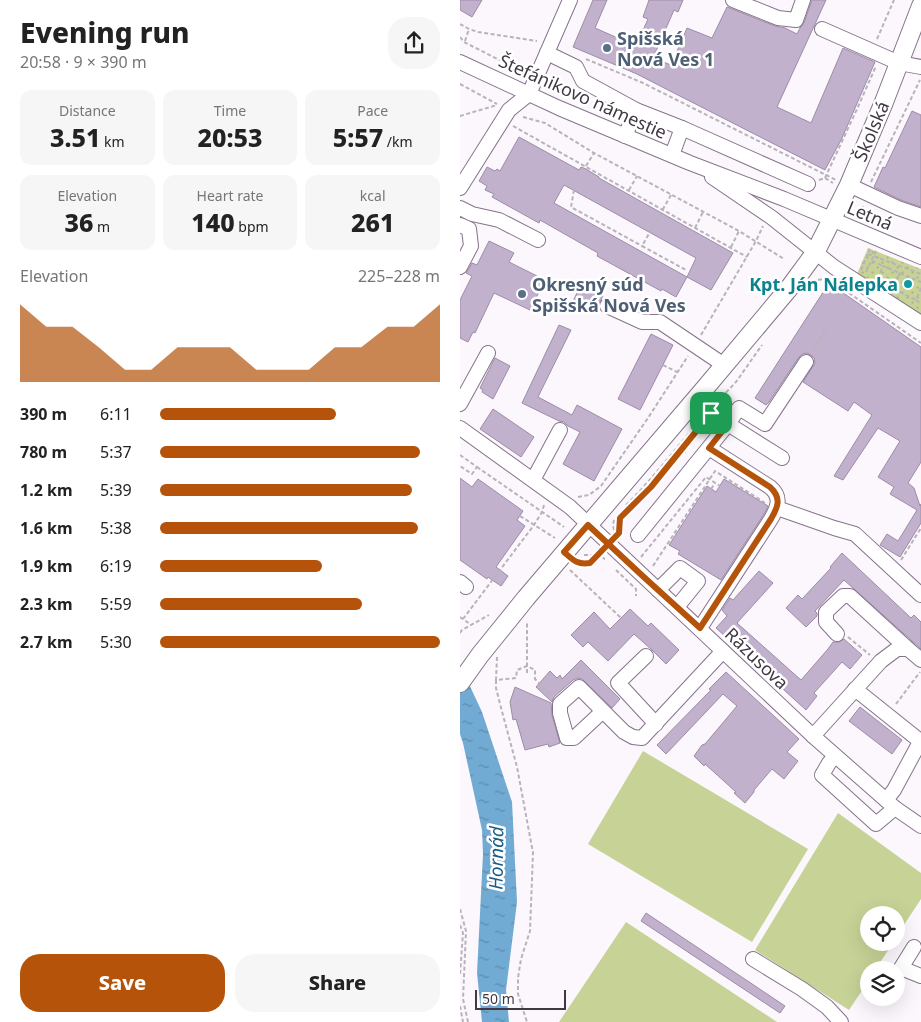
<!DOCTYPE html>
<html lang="en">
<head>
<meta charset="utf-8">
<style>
	:root { --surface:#fff; --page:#f6f6f6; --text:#222; --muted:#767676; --accent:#b45309 }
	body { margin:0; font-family:"Noto Sans",sans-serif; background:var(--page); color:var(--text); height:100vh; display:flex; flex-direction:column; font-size:19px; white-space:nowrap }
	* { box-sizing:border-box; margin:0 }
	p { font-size:16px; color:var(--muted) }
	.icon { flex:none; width:28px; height:28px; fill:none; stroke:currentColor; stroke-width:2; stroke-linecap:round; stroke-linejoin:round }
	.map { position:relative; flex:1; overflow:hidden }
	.drawer { display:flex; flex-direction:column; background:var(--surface); width:460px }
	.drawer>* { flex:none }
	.tools { position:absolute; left:400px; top:906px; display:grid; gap:10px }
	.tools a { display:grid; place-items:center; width:45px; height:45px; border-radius:50%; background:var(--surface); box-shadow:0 5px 20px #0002; font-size:25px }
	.scale { position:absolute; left:15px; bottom:12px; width:91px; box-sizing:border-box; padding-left:5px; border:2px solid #403843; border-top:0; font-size:14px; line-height:18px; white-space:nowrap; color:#403843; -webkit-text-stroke:4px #fff; paint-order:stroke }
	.pin { position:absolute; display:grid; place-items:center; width:42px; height:42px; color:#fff; margin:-21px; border-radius:10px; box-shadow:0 2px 8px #0006 }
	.round { display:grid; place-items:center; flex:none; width:52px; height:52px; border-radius:20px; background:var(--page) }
	.summary { display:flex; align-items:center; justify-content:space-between; height:85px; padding:0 20px }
	h1 { font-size:28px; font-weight:800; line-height:38px }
	.figures { display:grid; grid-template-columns:repeat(3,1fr); gap:8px; height:85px; padding:5px 20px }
	.figures div { display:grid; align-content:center; border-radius:12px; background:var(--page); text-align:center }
	.figures b { font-size:25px; font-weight:800 }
	.figures small { font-size:14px; font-weight:400 }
	.figures p { font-size:14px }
	.chart { height:140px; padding:10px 20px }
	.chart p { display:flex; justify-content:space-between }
	.chart svg { width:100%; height:90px; margin-top:5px; fill:var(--accent); opacity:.7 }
	.action { display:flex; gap:10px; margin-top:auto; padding:10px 20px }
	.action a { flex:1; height:58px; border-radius:20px; background:var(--accent); color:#fff; font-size:20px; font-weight:800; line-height:58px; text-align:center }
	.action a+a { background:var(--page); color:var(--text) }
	ul { padding:0 20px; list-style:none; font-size:16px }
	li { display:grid; grid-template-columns:80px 60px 1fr; align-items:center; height:38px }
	li i { height:12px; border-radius:6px; background:var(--accent) }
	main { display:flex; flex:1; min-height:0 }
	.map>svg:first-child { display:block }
</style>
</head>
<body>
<main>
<section class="drawer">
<div class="summary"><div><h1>Evening run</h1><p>20:58 · 9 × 390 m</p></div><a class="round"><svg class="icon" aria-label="share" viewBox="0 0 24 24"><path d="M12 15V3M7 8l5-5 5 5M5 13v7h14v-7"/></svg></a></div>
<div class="figures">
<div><p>Distance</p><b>3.51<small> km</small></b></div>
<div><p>Time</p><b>20:53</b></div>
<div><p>Pace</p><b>5:57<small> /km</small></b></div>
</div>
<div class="figures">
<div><p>Elevation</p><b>36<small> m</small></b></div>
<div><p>Heart rate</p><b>140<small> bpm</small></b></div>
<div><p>kcal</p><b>261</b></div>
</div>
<div class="chart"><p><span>Elevation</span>225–228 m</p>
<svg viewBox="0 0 160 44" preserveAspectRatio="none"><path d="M0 44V6L10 17L20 17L30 27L40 38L50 38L60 27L70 27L80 27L90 38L100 38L110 38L120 27L130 27L140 17L150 17L160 6V44z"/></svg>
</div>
<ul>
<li><b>390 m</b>6:11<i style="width:63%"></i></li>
<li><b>780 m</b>5:37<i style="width:93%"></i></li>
<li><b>1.2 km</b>5:39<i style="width:90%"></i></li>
<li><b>1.6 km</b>5:38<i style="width:92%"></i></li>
<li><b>1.9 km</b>6:19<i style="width:58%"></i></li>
<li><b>2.3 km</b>5:59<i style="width:72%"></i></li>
<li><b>2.7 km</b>5:30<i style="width:100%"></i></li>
</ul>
<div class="action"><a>Save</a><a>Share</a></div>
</section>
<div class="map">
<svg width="461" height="1022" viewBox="0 0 461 1022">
	<defs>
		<pattern id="park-dots" width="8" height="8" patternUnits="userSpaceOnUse" patternTransform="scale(1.25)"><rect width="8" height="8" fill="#c6d296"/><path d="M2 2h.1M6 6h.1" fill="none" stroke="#abb582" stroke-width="1.8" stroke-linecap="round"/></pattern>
		<pattern id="water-ripples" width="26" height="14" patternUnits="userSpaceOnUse" patternTransform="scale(1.25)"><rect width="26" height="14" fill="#71aad3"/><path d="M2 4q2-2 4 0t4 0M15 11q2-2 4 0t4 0" fill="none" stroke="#5e8bad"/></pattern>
	</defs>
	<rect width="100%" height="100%" fill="#fbf7fc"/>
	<g fill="#c6d296">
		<polygon points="183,751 348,849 292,942 128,844"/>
		<polygon points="378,813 461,873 461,899 436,937 436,915 409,915 409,942 433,943 415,970 409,970 409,980 389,1010 295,950"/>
		<polygon points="166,922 317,1022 99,1022"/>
	</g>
	<polygon fill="url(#park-dots)" points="408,248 461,269 461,316 397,274"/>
	<polygon fill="url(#water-ripples)" points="0,665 22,712 52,802 57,902 46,990 49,1022 22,1022 17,973 23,854 22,830 3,743 0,734"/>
	<g fill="#c2b1cd" stroke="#9d8ca7" fill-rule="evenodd">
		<polygon points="0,0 22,0 12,17 0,10"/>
		<polygon points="133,0 147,0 135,28 176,46 188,19 183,17 189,0 223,0 218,12 214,10 193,58 211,65 227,28 252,38 267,7 315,26 325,28 337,34 340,28 344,23 352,0 366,0 317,107 351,123 383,48 415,62 382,138 365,170 210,91 177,74 113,47"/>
		<polygon points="452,111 461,115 461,207 441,200 414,187 423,167 425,168"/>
		<path d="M 59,137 L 119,170 L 121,167 L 126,169 L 139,177 L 139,178 L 273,253 L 251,290 L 227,277 L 216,297 L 202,289 L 201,291 L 137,256 L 138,253 L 80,220 L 79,223 L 32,197 L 34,194 L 25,190 L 27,186 L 19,181 L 27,167 L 35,171 L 37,169 L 40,171 ZM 104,185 L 236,258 L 227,277 L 94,203 Z"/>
		<polygon points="29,241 54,253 49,262 85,280 70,310 34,293 15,333 13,332 8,342 0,338 0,300 12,276 6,273 12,263 17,265"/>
		<polygon points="369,283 461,347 461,462 448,483 454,488 460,506 461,504 461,523 440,557 420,545 427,534 438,541 457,510 430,494 434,487 418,477 440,441 418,428 383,480 374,476 412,415 394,402 388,411 343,382 355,363 354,358 351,355 347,353 343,354 339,357 309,402 306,405 295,398"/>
		<polygon points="121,285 143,296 138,306 129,301 125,310 112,303"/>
		<polygon points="99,325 111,330 78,397 112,415 117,405 162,429 134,481 103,464 120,432 108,426 104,422 99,421 62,403"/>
		<polygon points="191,334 213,345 180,410 158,399"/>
		<polygon points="35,358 50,366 33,399 22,392 23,390 20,388"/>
		<polygon points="33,409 74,437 61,457 20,429"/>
		<polygon points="0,478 12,487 18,479 63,511 57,520 65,526 36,567 48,576 41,586 28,577 27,579 0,560"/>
		<polygon points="264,479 308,506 304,514 261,580 218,554 220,551 209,545 247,486 256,492"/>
		<polygon points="382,553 451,618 454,615 461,622 461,649 384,580 355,611 357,613 357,616 346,627 326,608 338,595 342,599 371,568 370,567"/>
		<polygon points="299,571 313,583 277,623 341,680 368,649 373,642 379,642 384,639 402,655 390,669 382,662 354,693 357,696 346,710 256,628 267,616 262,610 270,598 273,600"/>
		<polygon points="170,609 188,626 191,623 219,650 206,664 192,650 174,634 148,661 128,642 123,647 111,635 134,612 150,629"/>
		<polygon points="121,660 160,699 152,708 122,679 118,678 113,680 94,697 92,702 76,687 90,671 97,678 100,675 102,679"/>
		<polygon points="266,672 339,739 327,752 338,761 324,779 312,769 294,790 294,792 285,803 274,793 276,792 245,764 244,766 234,756 242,745 245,744 277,706 263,694 206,754 197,745 251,690 249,689"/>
		<polygon points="55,687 91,703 92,715 99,740 100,743 89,747 88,744 65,750 56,719 53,720 50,702"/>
		<polygon points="400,707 442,740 432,754 389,721"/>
		<polygon points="186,913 325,1006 320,1013 181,921"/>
	</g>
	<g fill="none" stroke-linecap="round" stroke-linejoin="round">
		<defs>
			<g id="minor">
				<polyline points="273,0 318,18 336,20 343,0"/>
				<polyline points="362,29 439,63 461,67"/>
				<polyline points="87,53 116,67 123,81 176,110 222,128 348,184"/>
				<polyline points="0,62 99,108 230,163 324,199 461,257"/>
				<polyline points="165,136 176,110"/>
				<polyline points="212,155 222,128"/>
				<polyline points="252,177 311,217 374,267 461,323"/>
				<polyline points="389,185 438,208 461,216"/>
				<polyline points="0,188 49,110 69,94 110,0"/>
				<polyline points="0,208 12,214 39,220 78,240"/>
				<polyline points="0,225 9,229 11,246 0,267"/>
				<polyline points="147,306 182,322 200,322 264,365"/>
				<polyline points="234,401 268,424 279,408 305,424 346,362"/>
				<polyline points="0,404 28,353"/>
				<polyline points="0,428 110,507 353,736 435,808 461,826"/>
				<polyline points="73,480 100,430"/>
				<polyline points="317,508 374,528 395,534 461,595"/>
				<polyline points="178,535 268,424 322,458"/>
				<polyline points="0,582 6,587"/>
				<polyline points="198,590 220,568 238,581 217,607"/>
				<path d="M 240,628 L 311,519 C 318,507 322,497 310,487 L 249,448"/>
				<polyline points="377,634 366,622 366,612 383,596 390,596 448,649"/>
				<polyline points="186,656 158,683 196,724"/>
				<polyline points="395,689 460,741"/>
				<polyline points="143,711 114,738 107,738 100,713 100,704 119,687 164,732 173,737 182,738 263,651"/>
				<polyline points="353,736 421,661 437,649 448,649 461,660"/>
				<polyline points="375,756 369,763 362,775 416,824 435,808"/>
				<polyline points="426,800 434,790 461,740"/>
				<polyline points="454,947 441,968 461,976"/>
				<polyline points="293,959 342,989 367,1007 381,1022"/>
			</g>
			<polyline id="major" points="0,683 20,655 66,598 246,387 330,287 355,253 389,185 424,102 461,6"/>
		</defs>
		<use href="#minor" stroke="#86738b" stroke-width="16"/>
		<use href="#major" stroke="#86738b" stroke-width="20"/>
		<g stroke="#b8b3ba" stroke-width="2" stroke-dasharray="4 2.5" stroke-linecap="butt">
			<polyline points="0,24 9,29 18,32 77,41"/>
			<polyline points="0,37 4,42 65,73"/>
			<polyline points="417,39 434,0"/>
			<polyline points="5,41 9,29"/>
			<polyline points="126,59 183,83 376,180"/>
			<polyline points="88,82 101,87 98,95"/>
			<polyline points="0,84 37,104"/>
			<polyline points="0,116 37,105"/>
			<polyline points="63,117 85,123 134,153 279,231 324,259"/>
			<polyline points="53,126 287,257"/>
			<polyline points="126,166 134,153"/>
			<polyline points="365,178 397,109 416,66"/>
			<polyline points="359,180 365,178 373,183"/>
			<polyline points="411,182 460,80"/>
			<polyline points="114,190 111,207 182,246"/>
			<polyline points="169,190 177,176"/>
			<polyline points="211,195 182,246 226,270"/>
			<polyline points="403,206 401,213 404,218"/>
			<polyline points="235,228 243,212"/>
			<polyline points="425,229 429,219"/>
			<polyline points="271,247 279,231"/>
			<polyline points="408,254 461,274"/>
			<polyline points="412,261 423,266"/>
			<polyline points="401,270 410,249"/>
			<polyline points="406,272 416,251"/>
			<polyline points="418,279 423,266 461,282"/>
			<polyline points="358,280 368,278"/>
			<polyline points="351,285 357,280"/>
			<polyline points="433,288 440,273"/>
			<polyline points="461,288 456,300 461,304"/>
			<polyline points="434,289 456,300"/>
			<polyline points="389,293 461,343"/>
			<polyline points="241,335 296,241 303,226"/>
			<polyline points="353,351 367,327"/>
			<polyline points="203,365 217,372"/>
			<polyline points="257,402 276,382 302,345"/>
			<polyline points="217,447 228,454"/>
			<polyline points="0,455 17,467 12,474 0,466"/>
			<polyline points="17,467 104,527"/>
			<polyline points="251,489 255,483"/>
			<polyline points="118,497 129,495 141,486 188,418 228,356"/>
			<path d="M 166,505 C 193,479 215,448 241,420"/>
			<polyline points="60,516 95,538"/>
			<polyline points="154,530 153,524 155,518"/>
			<polyline points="158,534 160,518 191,487 243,423"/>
			<polyline points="124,555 137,555 145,559"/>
			<polyline points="181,557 246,477 260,486"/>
			<polyline points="441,560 461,528"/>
			<polyline points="116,562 120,564 130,563 139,553"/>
			<polyline points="193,566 255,471 305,503"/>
			<polyline points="110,570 161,618"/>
			<polyline points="156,570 176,589 176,596"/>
			<polyline points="0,617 10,624"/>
			<polyline points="3,619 74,525 82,512 84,505"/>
			<polyline points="0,633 2,630 29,615"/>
			<polyline points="388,637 410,655"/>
			<polyline points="37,657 36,680 56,678 57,670 67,666 75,670 75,679 91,696"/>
			<polyline points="67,673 67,621"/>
			<polyline points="36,680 36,688 40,704 57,767 73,853 70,931 61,959 58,978 58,994 67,1022"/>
			<polyline points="436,704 460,672"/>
			<polyline points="0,909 6,931 3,999 8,1022"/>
			<polyline points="0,925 3,933 0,975"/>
			<polyline points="0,1006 3,1022"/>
		</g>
		<use href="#minor" stroke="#fff" stroke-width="14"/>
		<use href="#major" stroke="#fff" stroke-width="18"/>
	</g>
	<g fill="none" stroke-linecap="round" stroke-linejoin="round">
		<defs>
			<path id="route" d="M 251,413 L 191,487 L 160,518 L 159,533 L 130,563 C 117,565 113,560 104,552 L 128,525 C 165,560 202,594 240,628 L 311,519 C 318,507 322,498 310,487 L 249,448 L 268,424 L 251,413"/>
		</defs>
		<use href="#route" stroke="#fff" stroke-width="10"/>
		<use href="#route" stroke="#b45309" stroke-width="6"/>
	</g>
	<g fill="#5c6f8a" stroke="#fff" stroke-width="2">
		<circle cx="147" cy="48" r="5"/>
		<circle cx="62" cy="294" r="5"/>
	</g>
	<circle fill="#0f9aa8" stroke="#fff" stroke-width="2" cx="448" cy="284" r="5"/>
	<g text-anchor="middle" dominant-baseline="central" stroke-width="5" stroke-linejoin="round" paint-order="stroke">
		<g font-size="18" font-weight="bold" fill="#4e5e75" stroke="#fff" text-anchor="start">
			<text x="157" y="38">Spišská<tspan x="157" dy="21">Nová Ves 1</tspan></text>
			<text x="72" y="284">Okresný súd<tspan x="72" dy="21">Spišská Nová Ves</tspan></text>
		</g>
		<g font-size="18" fill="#403843" stroke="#fff">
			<text transform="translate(123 96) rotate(24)">Štefánikovo námestie</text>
			<text transform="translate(411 131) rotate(-67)">Školská</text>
			<text transform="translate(410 215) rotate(23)">Letná</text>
			<text transform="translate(297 658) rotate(44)">Rázusova</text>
		</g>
		<g font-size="18" font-weight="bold" fill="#0d838f" stroke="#fff" text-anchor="end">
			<text x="438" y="284">Kpt. Ján Nálepka</text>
		</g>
		<g font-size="19" font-style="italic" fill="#1a5d85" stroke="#fff">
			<text transform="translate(36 858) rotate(-89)">Hornád</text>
		</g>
	</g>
</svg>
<div class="tools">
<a><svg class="icon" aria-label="locate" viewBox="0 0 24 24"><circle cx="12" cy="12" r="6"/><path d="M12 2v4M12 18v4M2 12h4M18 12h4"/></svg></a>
<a><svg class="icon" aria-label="layers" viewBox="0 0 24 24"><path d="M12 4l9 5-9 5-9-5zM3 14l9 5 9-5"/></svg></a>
</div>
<div class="scale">50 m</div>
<div class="pin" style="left:251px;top:413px;background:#1e9e55"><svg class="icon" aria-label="arrive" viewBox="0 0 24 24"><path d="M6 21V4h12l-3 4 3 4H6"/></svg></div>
</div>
</main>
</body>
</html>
